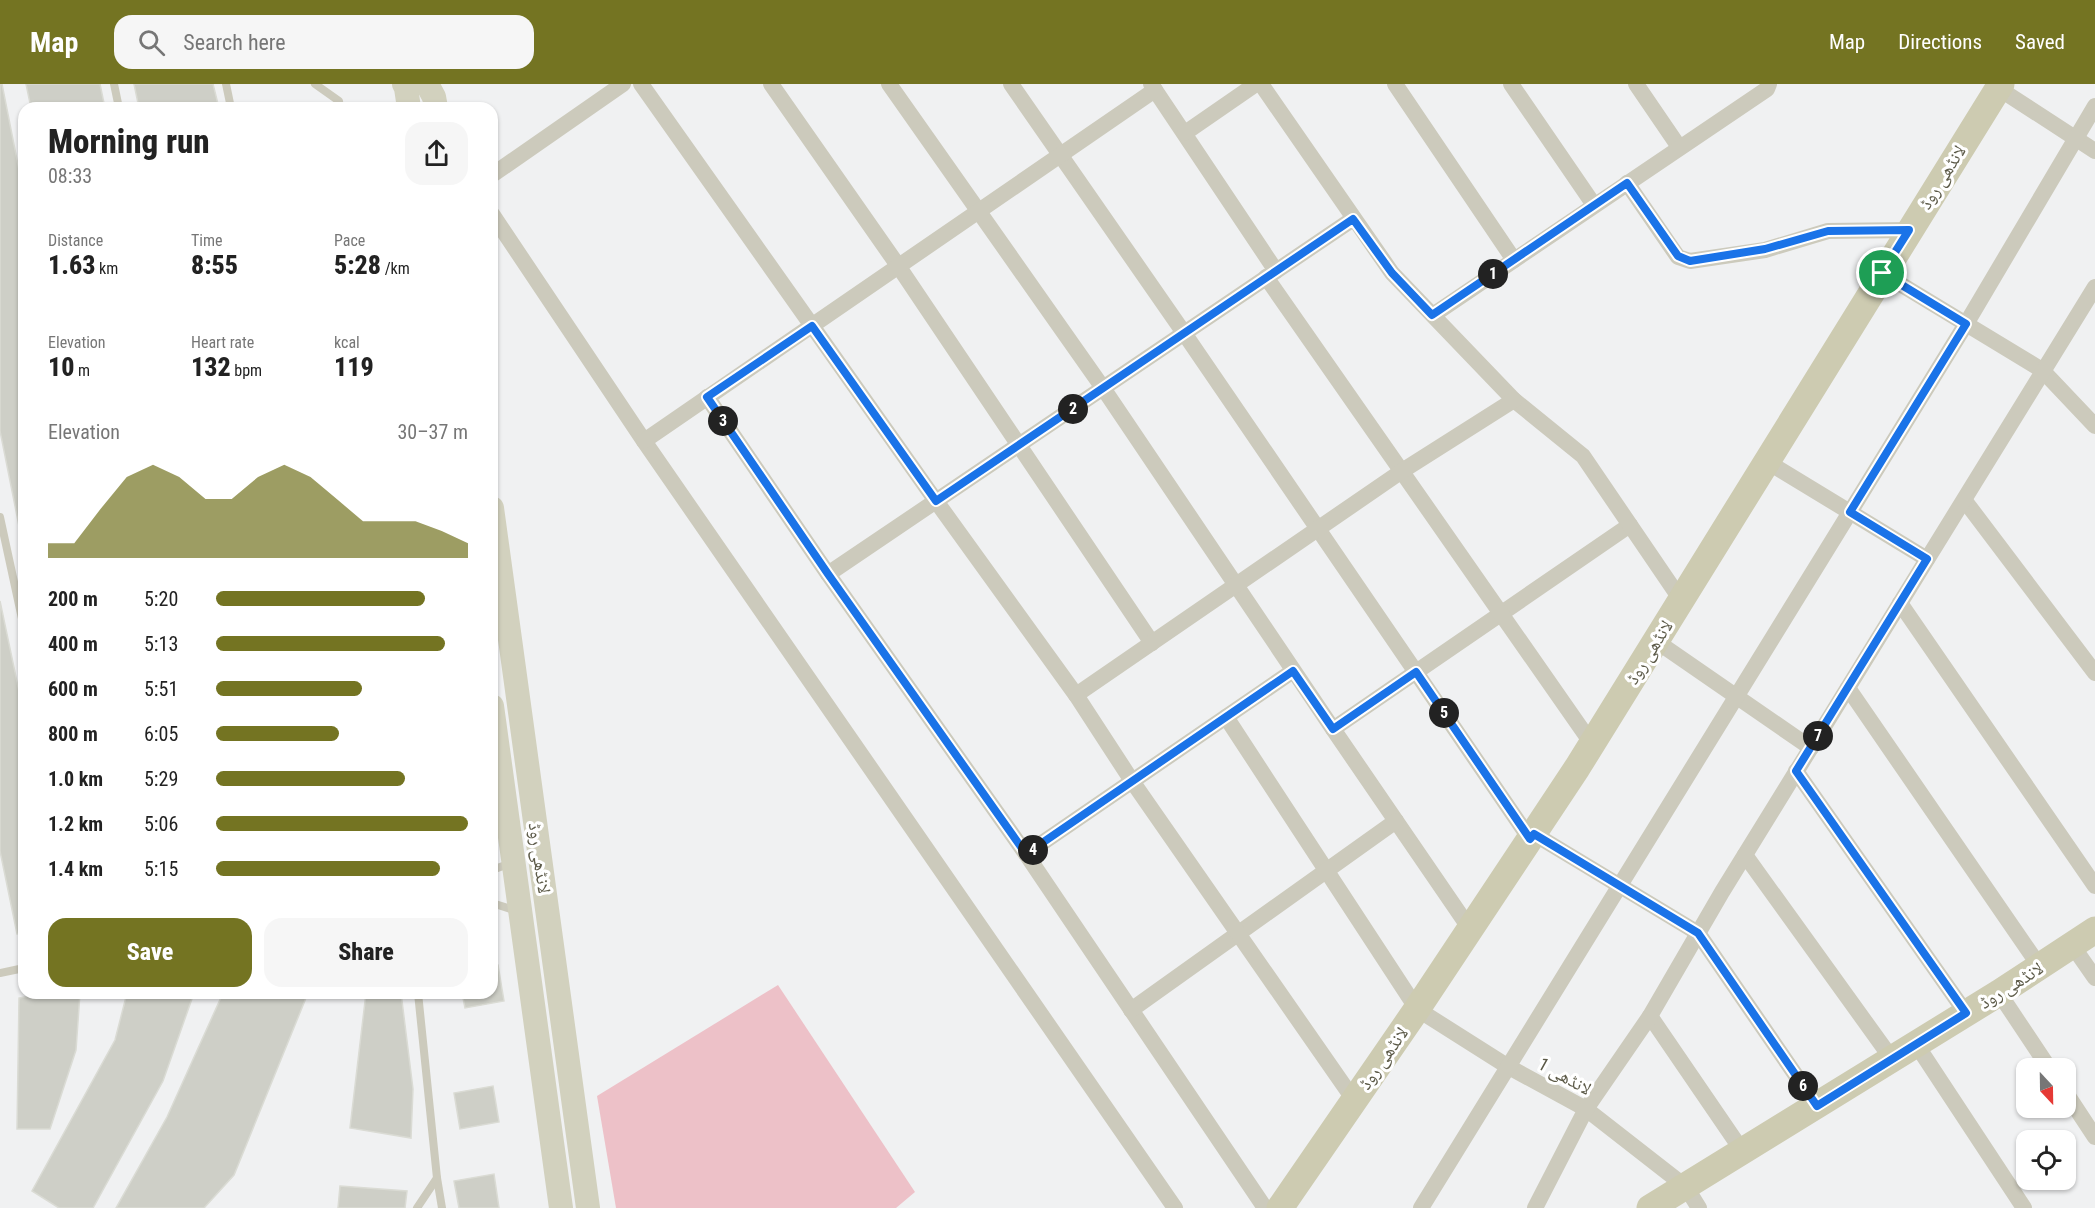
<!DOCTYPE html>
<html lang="en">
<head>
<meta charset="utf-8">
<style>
	:root { --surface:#fff; --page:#f6f6f6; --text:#222; --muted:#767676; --accent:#747422 }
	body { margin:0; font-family:"Roboto Condensed","Noto Naskh Arabic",sans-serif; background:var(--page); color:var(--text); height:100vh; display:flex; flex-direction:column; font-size:22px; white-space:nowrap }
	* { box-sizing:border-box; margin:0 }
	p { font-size:20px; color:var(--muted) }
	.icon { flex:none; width:33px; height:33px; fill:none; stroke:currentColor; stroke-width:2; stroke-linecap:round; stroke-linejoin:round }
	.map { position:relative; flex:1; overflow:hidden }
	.details { position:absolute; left:18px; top:18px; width:480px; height:897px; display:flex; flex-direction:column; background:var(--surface); border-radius:18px; box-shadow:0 2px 4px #0004 }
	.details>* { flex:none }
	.needle { width:39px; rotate:158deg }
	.buttons { position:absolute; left:2016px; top:974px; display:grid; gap:12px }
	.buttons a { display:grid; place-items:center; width:60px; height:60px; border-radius:12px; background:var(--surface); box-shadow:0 2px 4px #0004; font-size:30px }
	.pin { position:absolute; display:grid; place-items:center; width:51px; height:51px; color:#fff; margin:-26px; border:3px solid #fff; border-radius:50%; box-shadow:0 2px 6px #0007 }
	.km { position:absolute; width:30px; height:30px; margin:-15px; border-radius:50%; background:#222; color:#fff; font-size:16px; line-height:30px; text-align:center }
	.round { display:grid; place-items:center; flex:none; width:63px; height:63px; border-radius:18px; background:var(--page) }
	.head { display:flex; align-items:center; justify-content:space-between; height:102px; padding:0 30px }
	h1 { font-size:33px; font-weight:800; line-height:45px }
	.figures { display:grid; grid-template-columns:repeat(3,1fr); gap:9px; height:102px; padding:6px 30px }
	.figures div { display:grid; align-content:center }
	.figures b { font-size:26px; font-weight:800 }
	.figures small { font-size:16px; font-weight:400 }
	.figures p { font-size:16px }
	.chart { height:168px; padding:12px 30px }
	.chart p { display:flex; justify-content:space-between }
	.chart svg { width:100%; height:108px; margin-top:6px; fill:var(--accent); opacity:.7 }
	.cta { display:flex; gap:12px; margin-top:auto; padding:12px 30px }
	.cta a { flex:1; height:69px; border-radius:18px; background:var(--accent); color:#fff; font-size:24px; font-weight:800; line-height:69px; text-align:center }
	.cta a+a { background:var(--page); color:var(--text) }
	ul { padding:0 30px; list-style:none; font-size:20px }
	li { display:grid; grid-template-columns:96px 72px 1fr; align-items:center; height:45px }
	li i { height:15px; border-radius:8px; background:var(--accent) }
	header { display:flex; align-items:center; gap:36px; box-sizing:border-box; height:84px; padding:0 30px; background:var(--accent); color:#fff }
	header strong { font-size:28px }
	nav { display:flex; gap:33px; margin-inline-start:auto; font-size:21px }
	.search { width:420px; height:54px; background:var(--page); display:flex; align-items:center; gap:15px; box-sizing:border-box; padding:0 21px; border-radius:18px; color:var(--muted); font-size:22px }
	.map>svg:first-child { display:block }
</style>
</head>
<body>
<header>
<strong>Map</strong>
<div class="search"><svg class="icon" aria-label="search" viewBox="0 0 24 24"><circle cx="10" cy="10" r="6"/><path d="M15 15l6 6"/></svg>Search here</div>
<nav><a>Map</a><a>Directions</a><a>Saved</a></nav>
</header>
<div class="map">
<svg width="2095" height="1124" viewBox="0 0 2095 1124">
	<rect width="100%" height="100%" fill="#f0f1f2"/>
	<polygon fill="#edc1c8" points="778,901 915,1108 896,1124 616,1124 597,1012"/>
	<g fill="#cecfc7" stroke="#dadbd4" stroke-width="1.5">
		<polygon points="0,0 2,0 24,111 24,467 0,347"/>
		<polygon points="26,0 100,0 105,24 31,24"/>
		<polygon points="134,0 213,0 219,24 139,24"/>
		<polygon points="0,517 24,631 24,849 17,850 0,767"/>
		<polygon points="498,881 504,917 465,924 462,909 492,909 492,882"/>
		<polygon points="45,909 80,909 76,966 50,1045 17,1045 19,914"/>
		<polygon points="127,909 194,909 163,997 93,1124 59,1124 32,1107 115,956"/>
		<polygon points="223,909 308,909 234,1091 204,1124 116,1124 167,1033"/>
		<polygon points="366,909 401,909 413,1005 411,1054 350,1044"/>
		<polygon points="493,1002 499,1038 460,1045 454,1009"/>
		<polygon points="494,1090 499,1124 459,1124 454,1097"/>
		<polygon points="340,1102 407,1107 405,1124 338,1124"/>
	</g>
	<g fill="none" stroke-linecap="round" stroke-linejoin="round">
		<g stroke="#cccabc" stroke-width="8">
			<polyline points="114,0 119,24"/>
			<polyline points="226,0 231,24"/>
			<polyline points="315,0 339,17 340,24"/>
			<polyline points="0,433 24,544"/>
			<polyline points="492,786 511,779"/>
			<polyline points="492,819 517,827"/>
			<polyline points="0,889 24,884"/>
			<polyline points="437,1094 442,1124"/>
			<polyline points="417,1124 437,1094 418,909"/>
		</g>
		<g stroke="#cccabc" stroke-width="16">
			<polyline points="641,0 936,417 1076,611"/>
			<polyline points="771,0 899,183 1152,559"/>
			<polyline points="889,0 1103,304 1333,645 1630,441"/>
			<polyline points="1011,0 1184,249 1530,755"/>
			<polyline points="1151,0 1276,187"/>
			<polyline points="1261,0 1392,189 1514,316 1583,372 1681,516"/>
			<polyline points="1395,0 1514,176"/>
			<polyline points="1511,0 1594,121"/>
			<polyline points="1636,0 1679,63"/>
			<polyline points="1998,4 2095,67"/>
			<polyline points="1185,49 1256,0"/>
			<polyline points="492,91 623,0"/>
			<polyline points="1627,99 1678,173 1690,177 1765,166 1828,147 1909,146"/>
			<polyline points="492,130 644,357 1175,1124"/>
			<polyline points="1882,189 2042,286 2095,342"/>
			<polyline points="1266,193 1592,660"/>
			<polyline points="1433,231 1767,5 1769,0"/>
			<polyline points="707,313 828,490 1026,770 1265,1124"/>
			<polyline points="644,357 1155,6"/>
			<polyline points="1766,377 1927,475"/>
			<polyline points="1965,417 2095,589"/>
			<polyline points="828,490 1353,135"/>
			<polyline points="1900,519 2095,802"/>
			<polyline points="1656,557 1811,664"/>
			<polyline points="1848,604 2040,883"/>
			<polyline points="1226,633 1417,925 1507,982 1586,1025 1686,1103 1699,1124"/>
			<polyline points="1333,645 1470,845"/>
			<polyline points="1796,687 1966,929"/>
			<polyline points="1534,750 1698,849 1817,1022"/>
			<polyline points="1026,770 1293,587"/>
			<polyline points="1745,771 1892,975"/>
			<polyline points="2072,861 2095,894"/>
			<polyline points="1999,909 2049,984"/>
			<polyline points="1131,926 1396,737"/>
			<polyline points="1650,932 1743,1068"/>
			<polyline points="1916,960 2024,1124"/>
			<polyline points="2066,1009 2095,1053"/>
			<polyline points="1354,1016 1132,697 1076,611 1402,387 1514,316"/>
			<polyline points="1421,1124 1966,240 2095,22"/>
			<polyline points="1535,1124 1586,1025 1650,932 1722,808 2095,203"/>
		</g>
		<g stroke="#d2d1be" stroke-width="24">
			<polyline points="404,0 406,4 409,24"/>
			<polyline points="427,0 434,13 436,24"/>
			<polyline points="492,424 588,1124"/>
			<polyline points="492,622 561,1124"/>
		</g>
		<g stroke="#cdcbb1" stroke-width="27">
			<polyline points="1280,1124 1417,925 1577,684 2001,0"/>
			<polyline points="1650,1124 1999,909 2095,846"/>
		</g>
	</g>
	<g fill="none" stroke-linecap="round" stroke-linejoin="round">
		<defs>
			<polygon id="route" points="1627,99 1678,172 1690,177 1765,165 1828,147 1909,146 1882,189 1966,240 1850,428 1927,475 1796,687 1966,929 1817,1022 1698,849 1534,750 1530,755 1416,588 1333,645 1293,587 1026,770 828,490 707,313 812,242 936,417 1353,135 1392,189 1432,231"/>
		</defs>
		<use href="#route" stroke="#fff" stroke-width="12"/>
		<use href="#route" stroke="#1a73e8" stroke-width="8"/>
	</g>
	<g text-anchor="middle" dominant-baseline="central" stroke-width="6" stroke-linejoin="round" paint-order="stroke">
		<g font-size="18" fill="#5c5a48" stroke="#fff">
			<text transform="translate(1942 93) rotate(-58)">لانڈھی روڈ</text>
			<text transform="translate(1649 568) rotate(-58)">لانڈھی روڈ</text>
			<text transform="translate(540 774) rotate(82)">لانڈھی روڈ</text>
			<text transform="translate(2011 901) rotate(-32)">لانڈھی روڈ</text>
			<text transform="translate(1383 974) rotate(-55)">لانڈھی روڈ</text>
			<text transform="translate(1565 992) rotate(29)">لانڈھی 1</text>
		</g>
	</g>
</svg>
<div class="buttons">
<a><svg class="needle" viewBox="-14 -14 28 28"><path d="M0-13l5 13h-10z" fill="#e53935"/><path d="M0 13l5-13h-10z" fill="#767676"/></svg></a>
<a><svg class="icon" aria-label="locate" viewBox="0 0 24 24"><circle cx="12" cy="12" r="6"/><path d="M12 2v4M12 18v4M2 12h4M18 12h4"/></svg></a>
</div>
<div class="pin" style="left:1882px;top:189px;background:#1e9e55"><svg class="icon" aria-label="arrive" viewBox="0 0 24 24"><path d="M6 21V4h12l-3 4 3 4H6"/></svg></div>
<b class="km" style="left:1493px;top:190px">1</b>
<b class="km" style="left:1073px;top:325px">2</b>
<b class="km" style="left:723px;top:337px">3</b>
<b class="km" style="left:1033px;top:766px">4</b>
<b class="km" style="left:1444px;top:629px">5</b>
<b class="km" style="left:1803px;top:1002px">6</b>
<b class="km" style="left:1818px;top:652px">7</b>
<section class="details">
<div class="head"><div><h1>Morning run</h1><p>08:33</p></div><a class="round"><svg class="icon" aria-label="share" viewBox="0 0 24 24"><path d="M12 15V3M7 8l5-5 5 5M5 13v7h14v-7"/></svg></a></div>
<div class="figures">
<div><p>Distance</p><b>1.63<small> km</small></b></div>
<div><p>Time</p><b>8:55</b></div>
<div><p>Pace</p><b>5:28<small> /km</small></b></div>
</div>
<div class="figures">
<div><p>Elevation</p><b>10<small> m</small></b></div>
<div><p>Heart rate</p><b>132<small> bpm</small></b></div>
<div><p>kcal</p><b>119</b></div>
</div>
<div class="chart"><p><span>Elevation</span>30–37 m</p>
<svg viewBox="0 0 160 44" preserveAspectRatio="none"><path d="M0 44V38L10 38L20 24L30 11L40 6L50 11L60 20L70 20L80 11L90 6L100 11L110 20L120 29L130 29L140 29L150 33L160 38V44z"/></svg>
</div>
<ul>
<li><b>200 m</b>5:20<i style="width:83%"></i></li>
<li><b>400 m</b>5:13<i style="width:91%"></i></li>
<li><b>600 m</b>5:51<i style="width:58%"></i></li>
<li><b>800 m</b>6:05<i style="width:49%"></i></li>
<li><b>1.0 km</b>5:29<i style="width:75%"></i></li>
<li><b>1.2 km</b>5:06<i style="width:100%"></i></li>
<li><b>1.4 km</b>5:15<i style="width:89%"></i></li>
</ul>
<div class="cta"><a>Save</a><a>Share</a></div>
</section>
</div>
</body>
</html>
